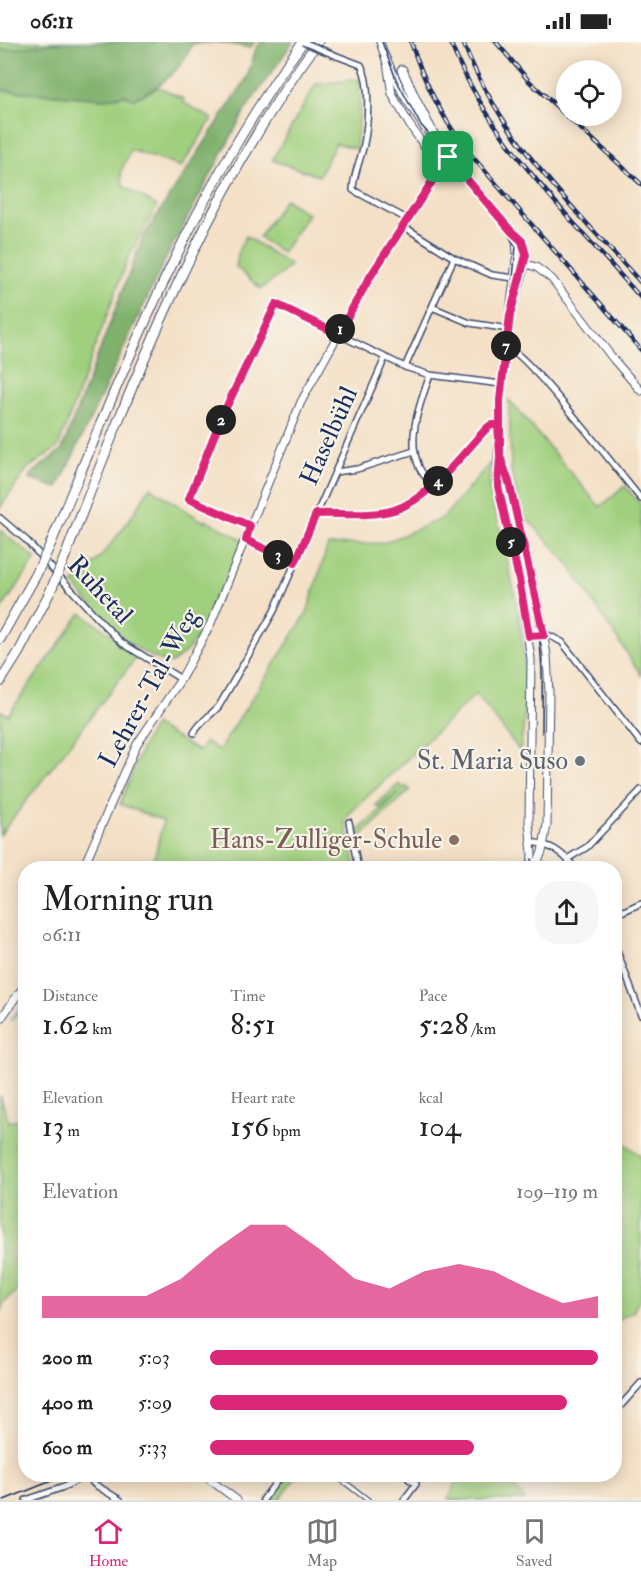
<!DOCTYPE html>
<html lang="en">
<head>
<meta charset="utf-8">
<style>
	:root { --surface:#fff; --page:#f6f6f6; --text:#222; --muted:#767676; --line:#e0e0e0; --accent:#db2777 }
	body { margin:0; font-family:"IM FELL Double Pica",serif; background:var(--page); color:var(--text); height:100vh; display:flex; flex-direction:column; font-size:22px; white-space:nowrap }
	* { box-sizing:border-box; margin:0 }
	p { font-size:20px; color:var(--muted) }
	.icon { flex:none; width:33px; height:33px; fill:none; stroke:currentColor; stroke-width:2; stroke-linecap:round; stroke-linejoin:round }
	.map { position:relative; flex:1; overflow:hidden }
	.side { position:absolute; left:18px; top:819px; width:604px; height:621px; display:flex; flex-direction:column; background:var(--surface); border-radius:24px; box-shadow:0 3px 15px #0003 }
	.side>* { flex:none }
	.controls { position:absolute; left:556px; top:18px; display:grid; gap:12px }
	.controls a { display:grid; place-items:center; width:66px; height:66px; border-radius:50%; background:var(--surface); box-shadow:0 3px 15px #0003; font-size:30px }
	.pin { position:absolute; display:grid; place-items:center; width:51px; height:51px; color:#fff; margin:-26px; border-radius:12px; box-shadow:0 3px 9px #0006 }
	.km { position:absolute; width:30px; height:30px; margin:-15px; border-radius:50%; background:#222; color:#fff; font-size:16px; line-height:30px; text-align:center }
	.round { display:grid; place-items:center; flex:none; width:63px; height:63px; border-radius:24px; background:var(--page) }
	.head { display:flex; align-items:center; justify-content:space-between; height:102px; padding:0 24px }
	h1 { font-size:33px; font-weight:600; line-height:45px }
	.figures { display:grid; grid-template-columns:repeat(3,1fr); gap:9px; height:102px; padding:6px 24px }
	.figures div { display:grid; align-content:center }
	.figures b { font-size:30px; font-weight:600 }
	.figures small { font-size:16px; font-weight:400 }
	.figures p { font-size:16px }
	.chart { height:168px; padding:12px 24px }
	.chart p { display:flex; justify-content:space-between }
	.chart svg { width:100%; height:108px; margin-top:6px; fill:var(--accent); opacity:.7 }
	ul { padding:0 24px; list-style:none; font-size:20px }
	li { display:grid; grid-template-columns:96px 72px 1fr; align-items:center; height:45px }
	li i { height:15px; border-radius:8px; background:var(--accent) }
	.status { display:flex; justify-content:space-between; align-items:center; height:42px; padding:0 30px; background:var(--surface); direction:ltr }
	.status svg { height:16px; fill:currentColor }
	.dock { display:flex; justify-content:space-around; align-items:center; height:84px; border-top:2px solid var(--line); background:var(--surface); font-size:16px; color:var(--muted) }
	.dock a { display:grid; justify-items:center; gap:3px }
	.dock .current { color:var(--accent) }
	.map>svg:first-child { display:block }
</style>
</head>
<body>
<div class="status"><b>06:11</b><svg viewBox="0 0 49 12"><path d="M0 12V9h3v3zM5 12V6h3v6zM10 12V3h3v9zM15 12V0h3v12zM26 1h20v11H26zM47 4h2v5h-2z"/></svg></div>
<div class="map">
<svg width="641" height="1458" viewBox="0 0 641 1458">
	<rect width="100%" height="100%" fill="#f7f3e8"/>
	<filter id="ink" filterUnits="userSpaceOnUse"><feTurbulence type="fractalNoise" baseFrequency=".0167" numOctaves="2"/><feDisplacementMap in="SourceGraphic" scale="12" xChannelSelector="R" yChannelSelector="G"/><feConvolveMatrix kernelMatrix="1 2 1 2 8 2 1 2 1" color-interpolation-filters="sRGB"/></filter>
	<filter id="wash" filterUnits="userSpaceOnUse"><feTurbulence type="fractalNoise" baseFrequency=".008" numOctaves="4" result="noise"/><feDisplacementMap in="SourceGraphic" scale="24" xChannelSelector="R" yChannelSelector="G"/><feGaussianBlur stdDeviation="1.35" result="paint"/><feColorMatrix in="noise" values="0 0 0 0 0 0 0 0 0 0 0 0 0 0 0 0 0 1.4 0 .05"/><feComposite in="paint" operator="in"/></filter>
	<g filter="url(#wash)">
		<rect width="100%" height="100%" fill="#f4e0c6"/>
		<g fill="#a0d07e" stroke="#5e806e" stroke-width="1.5">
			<polygon points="0,0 66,0 0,8"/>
			<polygon points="360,37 360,69 356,107 336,101 319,134 272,118 316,42"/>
			<polygon points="159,45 184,57 183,60 212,77 181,125 131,108 121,129 123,144 157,164 129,214 58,405 27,427 0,466 0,48 105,57 124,53 134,57"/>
			<polygon points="285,157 308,172 282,211 259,195"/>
			<polygon points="246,194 290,223 280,233 261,247 236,225 239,207"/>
			<polygon points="509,358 600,465 625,444 641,463 641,633 568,521 520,469 511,428"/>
			<path d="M 490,421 L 489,443 C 510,533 537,615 520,709 L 476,652 L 350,771 L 345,779 L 356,826 L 151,826 L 155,814 L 163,779 L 120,762 L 142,705 L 154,683 L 199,709 L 206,700 L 219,708 L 307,571 L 328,503 L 384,501 L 443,476 Z"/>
			<path d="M 150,445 L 204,480 L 205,477 L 243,498 C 227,534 206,602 171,621 C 132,614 98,571 73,542 C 105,514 128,482 150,445 Z"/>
			<polygon points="0,488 36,517 0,569"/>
			<polygon points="81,571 139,612 0,793 0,668 8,673"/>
			<polygon points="399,742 403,746 406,744 410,748 361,794 357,790 399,750 379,766 376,763"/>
			<polygon points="0,1053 9,1080 26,1075 25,1241 5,1260 0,1269"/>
			<polygon points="615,1094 641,1114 641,1254 633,1270 615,1279 615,1149 620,1144 615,1137"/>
			<polygon points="286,1432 298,1433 279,1458 266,1458"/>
			<polygon points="460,1432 505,1433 525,1458 448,1458"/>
		</g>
		<g fill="#80b26d" stroke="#4e7066" stroke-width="1.5">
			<path d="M 66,0 L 255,0 L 250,6 L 217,0 L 192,2 C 182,29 159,45 134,57 L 124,53 L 105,57 L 0,48 L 0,8 Z"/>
			<polygon points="261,0 293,0 247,65 165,218 58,446 29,437 33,431 62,407 143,195 247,36 256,6"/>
		</g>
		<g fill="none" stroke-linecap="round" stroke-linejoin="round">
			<g stroke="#45a6c4" stroke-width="2">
				<polyline points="92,826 93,821"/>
				<polyline points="11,978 26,960"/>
			</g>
		</g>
	</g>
	<g filter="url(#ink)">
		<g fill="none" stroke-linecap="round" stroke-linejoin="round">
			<defs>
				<polyline id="pedestrian" points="334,1432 368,1458"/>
				<g id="minor">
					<path d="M 337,14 L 361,23 C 371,41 368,83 364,102 C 361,117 353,133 353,148 L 407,177"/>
					<polyline points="403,184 454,216 492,233 514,236"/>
					<polyline points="432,265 470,281 509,287"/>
					<path d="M 506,305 C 525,308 622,434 641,457"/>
					<polyline points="405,325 454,216"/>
					<path d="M 430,333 C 420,362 406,395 419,425 C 422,432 428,438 433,444"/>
					<polyline points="335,430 357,427 414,409"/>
					<path d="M 316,472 C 341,471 371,475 394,468 C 431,456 461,413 487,386 L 491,383 L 498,383"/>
					<polyline points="0,476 26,498 103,582 122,601 181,637"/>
					<polyline points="250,484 189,457 222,374 276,262 405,325 430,333 501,342"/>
					<polyline points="246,498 295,521"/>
					<polyline points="529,594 548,593 562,600 641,701"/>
					<path d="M 194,691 C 200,680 210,674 219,664 L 274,569 L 385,316"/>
					<polyline points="349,780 358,826"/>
					<path d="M 531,800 C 552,803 562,810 575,826"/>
					<polyline points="567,817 587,805 641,748"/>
					<polyline points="615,873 641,861"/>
					<polyline points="615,904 641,973"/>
					<polyline points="615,1370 641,1341"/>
					<polyline points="87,1433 94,1442 120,1458"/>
					<polyline points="26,1458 64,1445 88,1432"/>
					<polyline points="263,1458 282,1432"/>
					<polyline points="404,1458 416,1442 409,1437 413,1432"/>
				</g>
				<g id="tertiary">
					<polyline points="380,0 387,21 392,52 409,82 429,111 435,116 448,121"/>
					<polyline points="385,14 403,52 424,85 511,189 516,199 517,210 500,358 497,440 519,537 531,617 529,780 532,812 531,826"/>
					<path d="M 512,190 C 537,208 521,235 514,259"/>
					<polyline points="516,219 536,225 552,237 614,318 641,349"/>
					<polyline points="500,417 509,440 539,568 547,613 549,651 547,783 542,810 535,826"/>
					<polyline points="83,826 137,702 181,637 211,581 301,360 370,235 448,115"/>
					<polyline points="0,978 26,941"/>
					<polyline points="202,1432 237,1458"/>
				</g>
				<g id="trunk">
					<polyline points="402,28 416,59 439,103"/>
					<path d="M 51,501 C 123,329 192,151 303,0"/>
					<path d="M 66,512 C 134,336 205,153 318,0"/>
					<polyline points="0,597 36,533"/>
					<polyline points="0,640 19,610 51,548"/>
				</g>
			</defs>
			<use href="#pedestrian" stroke="#3c4a6e" stroke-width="6"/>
			<use href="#minor" stroke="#3c4a6e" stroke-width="8"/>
			<use href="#tertiary" stroke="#3c4a6e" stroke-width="9"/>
			<use href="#trunk" stroke="#3c4a6e" stroke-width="11"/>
			<use href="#pedestrian" stroke="#fff" stroke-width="4"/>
			<use href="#minor" stroke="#fff" stroke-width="5"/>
			<use href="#tertiary" stroke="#fff" stroke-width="7"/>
			<use href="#trunk" stroke="#fff" stroke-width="9"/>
			<g stroke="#1b2f5e" stroke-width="1.5">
				<path d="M 382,0 L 396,37 L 420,82 L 520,194 C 524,200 527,207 527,215 C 525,231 518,248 514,264 C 507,294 504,327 501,358 C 495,436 524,507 537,582 C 544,618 542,655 542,691"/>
				<polyline points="507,189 516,205 512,247"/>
				<polyline points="530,826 532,817"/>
				<polyline points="4,1458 69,1432"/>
			</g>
			<defs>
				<g id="rail">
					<path d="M 411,0 C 423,38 441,73 464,105 L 641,308"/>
					<path d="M 450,0 C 490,100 571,176 641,256"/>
					<path d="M 463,0 C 499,95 575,167 641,241"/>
					<polyline points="496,0 529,39 641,142"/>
				</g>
			</defs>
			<use href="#rail" stroke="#1b2f5e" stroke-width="4.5"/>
			<use href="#rail" stroke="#f7f3e8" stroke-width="2" stroke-dasharray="7" stroke-linecap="butt"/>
			<defs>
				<polyline id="minor-bridge" points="303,0 337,14"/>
				<g id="trunk-bridge">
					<polyline points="36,533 51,501"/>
					<polyline points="51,548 66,512"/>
				</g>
			</defs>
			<use href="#minor-bridge" stroke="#3c4a6e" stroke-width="8" stroke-linecap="butt"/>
			<use href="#trunk-bridge" stroke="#3c4a6e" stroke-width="11" stroke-linecap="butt"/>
			<use href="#minor-bridge" stroke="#fff" stroke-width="5"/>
			<use href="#trunk-bridge" stroke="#fff" stroke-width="9"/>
		</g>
	</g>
	<g fill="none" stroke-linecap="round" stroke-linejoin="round" filter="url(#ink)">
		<defs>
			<path id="route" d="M 448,115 L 370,235 L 338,292 L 276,262 L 222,374 L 189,457 L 250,484 L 246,498 L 295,521 L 316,472 C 341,471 370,475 394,468 C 431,456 461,413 487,386 L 491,383 L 498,383 L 500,414 L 498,444 L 519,537 L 529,594 L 544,593 L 509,440 L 500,414 L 500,358 L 510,273 L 526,213 L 522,199 L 511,189 L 448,115"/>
		</defs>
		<use href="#route" stroke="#fff" stroke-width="12"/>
		<use href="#route" stroke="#db2777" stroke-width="8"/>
	</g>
	<circle fill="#6b7280" stroke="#f7f3e8" stroke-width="2" cx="580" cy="719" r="6"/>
	<circle fill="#8d6e63" stroke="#f7f3e8" stroke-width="2" cx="454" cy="798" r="6"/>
	<g text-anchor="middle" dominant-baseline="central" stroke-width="4.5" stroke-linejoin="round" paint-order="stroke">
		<g font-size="26" fill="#1b2f5e" stroke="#f7f3e8">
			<text transform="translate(329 394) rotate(-66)">Haselbühl</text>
			<text transform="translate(100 548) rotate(47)">Ruhetal</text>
			<text transform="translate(149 646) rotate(-61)">Lehrer-Tal-Weg</text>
		</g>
		<g font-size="26" fill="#5b616d" stroke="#f7f3e8" text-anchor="end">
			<text x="568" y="719">St. Maria Suso</text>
		</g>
		<g font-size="26" fill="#785e54" stroke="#f7f3e8" text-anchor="end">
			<text x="442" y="798">Hans-Zulliger-Schule</text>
		</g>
	</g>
</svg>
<div class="controls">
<a><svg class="icon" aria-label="locate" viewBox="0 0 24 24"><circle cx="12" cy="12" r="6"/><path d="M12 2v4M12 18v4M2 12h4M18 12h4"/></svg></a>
</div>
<div class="pin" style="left:448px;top:115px;background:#1e9e55"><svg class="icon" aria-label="arrive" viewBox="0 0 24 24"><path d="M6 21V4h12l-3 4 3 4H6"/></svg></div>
<b class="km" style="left:340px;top:287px">1</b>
<b class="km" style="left:221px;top:378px">2</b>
<b class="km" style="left:278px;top:513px">3</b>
<b class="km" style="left:438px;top:439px">4</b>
<b class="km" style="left:511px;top:500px">5</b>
<b class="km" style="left:506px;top:304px">7</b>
<section class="side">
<div class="head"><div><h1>Morning run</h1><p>06:11</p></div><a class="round"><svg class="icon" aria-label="share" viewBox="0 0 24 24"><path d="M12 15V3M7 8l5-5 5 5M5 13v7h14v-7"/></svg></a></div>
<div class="figures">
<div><p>Distance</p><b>1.62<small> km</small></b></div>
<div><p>Time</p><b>8:51</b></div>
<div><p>Pace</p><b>5:28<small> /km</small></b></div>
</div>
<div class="figures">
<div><p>Elevation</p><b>13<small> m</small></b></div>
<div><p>Heart rate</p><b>156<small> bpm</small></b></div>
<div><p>kcal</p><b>104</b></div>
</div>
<div class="chart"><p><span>Elevation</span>109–119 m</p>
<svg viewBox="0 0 160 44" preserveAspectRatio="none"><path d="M0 44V35L10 35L20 35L30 35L40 28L50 16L60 6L70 6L80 16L90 28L100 32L110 25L120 22L130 25L140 32L150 38L160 35V44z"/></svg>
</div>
<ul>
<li><b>200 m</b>5:03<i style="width:100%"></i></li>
<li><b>400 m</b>5:09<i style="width:92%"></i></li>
<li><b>600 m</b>5:33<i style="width:68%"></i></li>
</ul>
</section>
</div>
<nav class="dock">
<a class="current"><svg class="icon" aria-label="home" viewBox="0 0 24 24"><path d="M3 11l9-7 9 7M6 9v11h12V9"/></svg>Home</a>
<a><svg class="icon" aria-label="map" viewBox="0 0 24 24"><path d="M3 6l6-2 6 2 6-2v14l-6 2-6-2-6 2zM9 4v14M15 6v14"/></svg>Map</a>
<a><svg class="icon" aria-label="saved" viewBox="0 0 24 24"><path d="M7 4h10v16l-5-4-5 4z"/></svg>Saved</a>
</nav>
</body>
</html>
